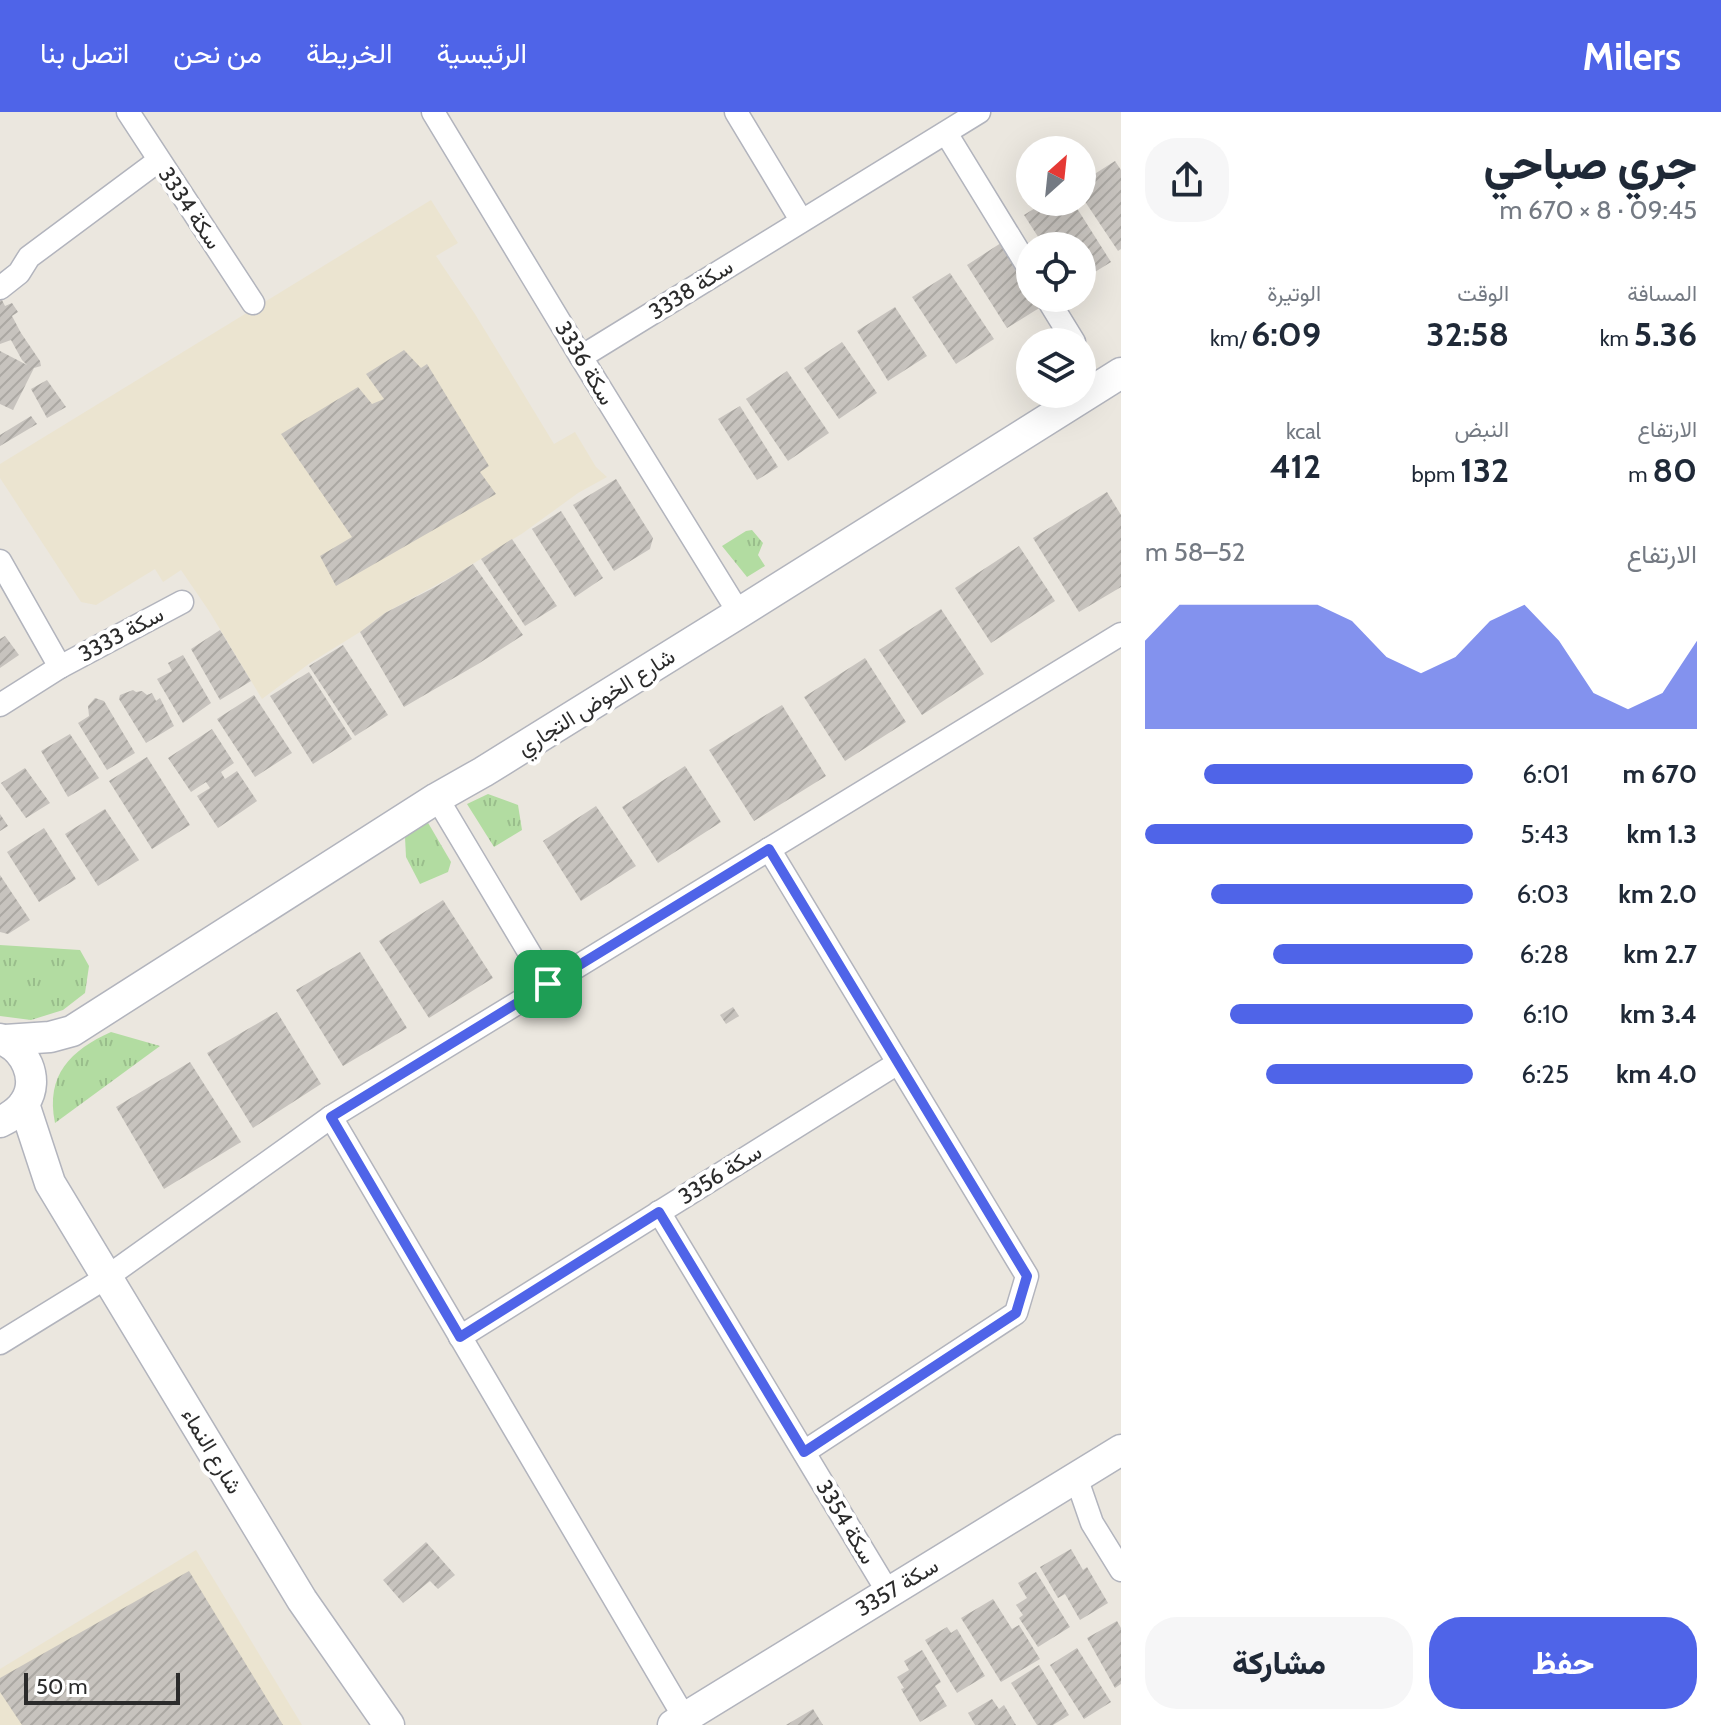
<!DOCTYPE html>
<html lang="ar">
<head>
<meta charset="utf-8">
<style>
	:root { --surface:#fff; --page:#f6f6f7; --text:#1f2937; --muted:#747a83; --accent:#4f64e8 }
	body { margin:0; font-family:Cabin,Vazirmatn,sans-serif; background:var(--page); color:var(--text); direction:rtl; height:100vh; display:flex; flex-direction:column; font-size:30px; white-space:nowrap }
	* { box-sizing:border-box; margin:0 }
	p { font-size:26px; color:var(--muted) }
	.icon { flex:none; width:44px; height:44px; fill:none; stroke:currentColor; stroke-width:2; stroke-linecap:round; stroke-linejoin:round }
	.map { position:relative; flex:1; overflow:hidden; direction:ltr }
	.panel { display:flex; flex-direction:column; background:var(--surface); width:600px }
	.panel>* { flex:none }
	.needle { width:52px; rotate:27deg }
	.controls { position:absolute; left:1016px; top:24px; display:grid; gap:16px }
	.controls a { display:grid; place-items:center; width:80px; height:80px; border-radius:50%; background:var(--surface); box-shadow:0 8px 32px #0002; font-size:40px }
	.scale { position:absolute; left:24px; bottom:20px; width:156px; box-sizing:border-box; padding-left:8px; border:4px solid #2b2b2b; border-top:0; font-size:22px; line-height:28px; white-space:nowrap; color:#2b2b2b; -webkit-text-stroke:6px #fff; paint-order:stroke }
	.pin { position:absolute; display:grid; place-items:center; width:68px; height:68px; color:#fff; margin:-34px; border-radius:16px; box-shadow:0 4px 12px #0006 }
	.round { display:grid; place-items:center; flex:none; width:84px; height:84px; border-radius:32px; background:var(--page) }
	.overview { display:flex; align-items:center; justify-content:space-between; height:136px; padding:0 24px }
	h1 { font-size:44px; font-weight:800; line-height:60px }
	.metrics { display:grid; grid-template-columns:repeat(3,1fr); gap:12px; height:136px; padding:8px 24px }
	.metrics div { display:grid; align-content:center }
	.metrics b { font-size:34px; font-weight:800 }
	.metrics small { font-size:22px; font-weight:400 }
	.metrics p { font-size:22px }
	.chart { height:224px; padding:16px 24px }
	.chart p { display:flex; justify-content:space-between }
	.chart svg { width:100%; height:144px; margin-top:8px; fill:var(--accent); opacity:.7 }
	.cta { display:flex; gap:16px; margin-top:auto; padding:16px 24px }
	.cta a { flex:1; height:92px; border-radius:32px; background:var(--accent); color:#fff; font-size:32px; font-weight:800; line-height:92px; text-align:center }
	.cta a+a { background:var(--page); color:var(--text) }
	ul { padding:0 24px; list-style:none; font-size:26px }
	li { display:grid; grid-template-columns:128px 96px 1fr; align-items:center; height:60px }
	li i { height:20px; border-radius:10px; background:var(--accent) }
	header { display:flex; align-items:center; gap:48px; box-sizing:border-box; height:112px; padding:0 40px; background:var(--accent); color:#fff }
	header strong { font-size:38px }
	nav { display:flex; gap:44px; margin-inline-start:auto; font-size:28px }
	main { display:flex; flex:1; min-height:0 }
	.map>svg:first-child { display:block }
</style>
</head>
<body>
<header>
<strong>Milers</strong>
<nav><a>الرئيسية</a><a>الخريطة</a><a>من نحن</a><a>اتصل بنا</a></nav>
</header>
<main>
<section class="panel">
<div class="overview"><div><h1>جري صباحي</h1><p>09:45 · 8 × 670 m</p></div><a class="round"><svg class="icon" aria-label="share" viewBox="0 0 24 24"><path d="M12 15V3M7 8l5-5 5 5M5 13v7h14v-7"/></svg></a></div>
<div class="metrics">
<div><p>المسافة</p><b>5.36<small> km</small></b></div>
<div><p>الوقت</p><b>32:58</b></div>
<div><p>الوتيرة</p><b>6:09<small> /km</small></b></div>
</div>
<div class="metrics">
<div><p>الارتفاع</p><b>80<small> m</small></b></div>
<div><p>النبض</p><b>132<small> bpm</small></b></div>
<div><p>kcal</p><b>412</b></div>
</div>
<div class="chart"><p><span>الارتفاع</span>52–58 m</p>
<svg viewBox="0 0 160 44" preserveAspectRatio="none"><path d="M0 44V17L10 6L20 6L30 6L40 6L50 6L60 11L70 22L80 27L90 22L100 11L110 6L120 17L130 33L140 38L150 33L160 17V44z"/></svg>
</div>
<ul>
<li><b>670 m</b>6:01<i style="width:82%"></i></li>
<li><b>1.3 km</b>5:43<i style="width:100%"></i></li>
<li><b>2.0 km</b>6:03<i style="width:80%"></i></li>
<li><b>2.7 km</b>6:28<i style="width:61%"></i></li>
<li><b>3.4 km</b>6:10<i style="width:74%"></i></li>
<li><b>4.0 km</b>6:25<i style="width:63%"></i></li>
</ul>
<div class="cta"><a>حفظ</a><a>مشاركة</a></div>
</section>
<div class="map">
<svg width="1121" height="1613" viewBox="0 0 1121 1613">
	<defs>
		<pattern id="grass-tufts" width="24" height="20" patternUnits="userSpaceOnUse" patternTransform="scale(2)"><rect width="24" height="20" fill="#b2dca1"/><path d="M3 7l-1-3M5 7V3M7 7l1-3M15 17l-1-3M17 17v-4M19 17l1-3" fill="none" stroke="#99bd8b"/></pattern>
		<pattern id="building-hatch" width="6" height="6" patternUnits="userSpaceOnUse" patternTransform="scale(2)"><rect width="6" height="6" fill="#c7c3be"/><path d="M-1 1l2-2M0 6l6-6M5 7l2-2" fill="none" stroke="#aba8a3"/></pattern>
	</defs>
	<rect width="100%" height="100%" fill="#ebe7df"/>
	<g fill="#ebe4d0">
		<polygon points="431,88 458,131 436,144 475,202 554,332 575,320 596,355 607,365 578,381 523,421 458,461 385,501 360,520 310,551 262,587 209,499 181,458 163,470 155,457 96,493 81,490 0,366 0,352"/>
		<polygon points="196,1438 302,1613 0,1613 0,1557"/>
	</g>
	<g fill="url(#grass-tufts)">
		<polygon points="752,418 763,431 758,443 765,454 747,465 722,434 746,419"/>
		<polygon points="488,682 518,693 522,718 494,735 467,692"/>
		<polygon points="427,709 451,750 448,760 420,772 406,745 405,725"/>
		<polygon points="0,833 80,838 89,854 85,881 63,898 31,908 0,904"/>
		<path d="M 111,920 L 160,934 L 55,1011 C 45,963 71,938 111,920 Z"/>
	</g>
	<g fill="url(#building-hatch)">
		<polygon points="1115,49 1121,58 1121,137 1118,139 1082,85 1082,70"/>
		<polygon points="1045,90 1073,90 1111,150 1082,168 1082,134 1044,134 1024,103"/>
		<polygon points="1004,129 1030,171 1030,186 1040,186 1044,193 1007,216 967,153"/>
		<polygon points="950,161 994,227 956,252 912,185"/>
		<polygon points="0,184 5,194 12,191 18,200 12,204 21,221 40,249 41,254 34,256 13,298 0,292 0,239 27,253 22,248 11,228 0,232"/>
		<polygon points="895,195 927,244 888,269 857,219"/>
		<polygon points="842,230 877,281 839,307 804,256"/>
		<polygon points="404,238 421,256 427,252 435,265 489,354 480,360 496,382 336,474 320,444 352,425 281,322 358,275 372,292 384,287 366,262"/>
		<polygon points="787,259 829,321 788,349 746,287"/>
		<polygon points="47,268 66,295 47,306 31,277"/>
		<polygon points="740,294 778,355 757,368 718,307"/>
		<polygon points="31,304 37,312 0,334 0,323"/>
		<polygon points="616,367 653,426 650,437 614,459 573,393"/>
		<polygon points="1107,380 1121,403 1121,475 1079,500 1033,426"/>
		<polygon points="561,399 603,466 575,485 532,417"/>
		<polygon points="512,427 557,494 525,514 481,447"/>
		<polygon points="1019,434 1055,489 991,531 955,476"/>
		<polygon points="473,452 523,523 478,552 404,595 360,520 385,501 437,474"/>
		<polygon points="941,497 984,562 922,603 879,538"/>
		<polygon points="220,518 251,569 220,588 191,537"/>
		<polygon points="5,524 19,543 0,556 0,527"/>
		<polygon points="343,533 388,603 355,624 309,554"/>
		<polygon points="183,543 211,591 183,611 157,567 172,559 168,551"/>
		<polygon points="865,546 906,610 845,649 804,585"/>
		<polygon points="309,560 352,627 313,652 270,584"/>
		<polygon points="133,578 136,580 142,579 147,583 152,581 156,589 160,586 174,614 146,631 119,587 120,583"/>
		<polygon points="254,583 292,641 255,665 217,607"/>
		<polygon points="95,586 104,589 135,641 107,658 78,611 89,604 88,594"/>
		<polygon points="782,593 826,664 754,709 709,638"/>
		<polygon points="212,617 234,651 221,660 225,667 237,659 257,689 218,716 197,684 210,676 206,670 191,680 168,646"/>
		<polygon points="70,622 99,666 68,685 41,639"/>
		<polygon points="147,645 190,713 152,737 109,669"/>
		<polygon points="685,654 721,710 658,751 622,695"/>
		<polygon points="25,656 50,691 26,706 1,671"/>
		<polygon points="596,694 636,754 581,789 543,729"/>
		<polygon points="105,697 139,748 98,774 65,722"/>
		<polygon points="0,702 8,714 0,719"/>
		<polygon points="44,716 76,767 39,790 7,740"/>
		<polygon points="0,763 30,808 8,822 0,820"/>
		<polygon points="443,788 493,866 429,906 379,829"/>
		<polygon points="360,840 407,916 343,954 296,878"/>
		<polygon points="733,895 739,904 726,912 720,903"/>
		<polygon points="277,900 321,972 253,1016 207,941"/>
		<polygon points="190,950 241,1030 164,1077 116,995"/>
		<polygon points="426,1430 455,1463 438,1477 430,1469 403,1491 383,1468"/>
		<polygon points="1071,1437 1083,1458 1087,1455 1108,1491 1080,1508 1065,1482 1058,1486 1040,1455"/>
		<polygon points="189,1459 283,1613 22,1613 0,1580 0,1566"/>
		<polygon points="1036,1460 1070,1515 1038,1535 1019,1506 1023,1503 1016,1493 1027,1486 1018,1471"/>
		<polygon points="993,1487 1012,1517 1019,1513 1040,1547 1001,1570 961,1506"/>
		<polygon points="1117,1509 1121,1516 1121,1572 1115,1576 1087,1526"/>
		<polygon points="947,1515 951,1521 957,1517 985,1564 957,1581 925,1528"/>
		<polygon points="1077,1536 1111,1590 1084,1607 1050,1553"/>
		<polygon points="922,1538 941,1570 935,1574 947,1594 920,1610 901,1577 904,1576 897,1565 909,1558 904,1549"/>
		<polygon points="1039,1553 1069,1603 1053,1613 1037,1613 1011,1571"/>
		<polygon points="992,1587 999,1597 1004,1593 1016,1613 975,1613 968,1601"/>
		<polygon points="813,1597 823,1613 786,1613"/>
	</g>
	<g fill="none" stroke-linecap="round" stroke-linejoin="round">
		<defs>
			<g id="street">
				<polyline points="128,0 253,191"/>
				<polyline points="433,0 581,245 739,501"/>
				<polyline points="736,0 801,108"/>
				<polyline points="946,21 1030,158"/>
				<polyline points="0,176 19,161 29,145 158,49"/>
				<polyline points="1047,186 1074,230"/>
				<polyline points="581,245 979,0"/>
				<polyline points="0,449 60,555"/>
				<polyline points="0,593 60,555 182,490"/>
				<polyline points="437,686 548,872"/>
				<polyline points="769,737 1027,1164 1016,1201 804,1340"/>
				<polyline points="331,1005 684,1605"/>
				<polyline points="659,1100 888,1480"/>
				<polyline points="460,1225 898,951"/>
				<polyline points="0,1231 107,1165 331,1005 1121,522"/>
				<polyline points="1076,1365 1092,1411 1121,1458"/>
			</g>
			<g id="secondary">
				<path d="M 0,927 C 25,935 40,967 25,990 C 19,1000 10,1005 0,1010"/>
				<polyline points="5,928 50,925 72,919 437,686 483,660 739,501 1121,261"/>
				<polyline points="24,992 50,1071 302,1488 389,1613"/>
				<polyline points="673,1613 1121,1338"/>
			</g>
		</defs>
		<use href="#street" stroke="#b2b4bd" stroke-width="25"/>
		<use href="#secondary" stroke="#b2b4bd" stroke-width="33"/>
		<use href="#street" stroke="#fff" stroke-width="22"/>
		<use href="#secondary" stroke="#fff" stroke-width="30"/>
	</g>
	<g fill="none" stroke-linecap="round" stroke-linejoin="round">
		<defs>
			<polygon id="route" points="769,737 1027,1164 1016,1201 804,1340 659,1100 460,1225 331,1005"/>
		</defs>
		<use href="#route" stroke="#fff" stroke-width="16"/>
		<use href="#route" stroke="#4f64e8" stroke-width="10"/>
	</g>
	<g text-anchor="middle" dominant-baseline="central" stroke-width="8" stroke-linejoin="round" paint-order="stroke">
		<g font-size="22" fill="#2b2b2b" stroke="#fff">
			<text transform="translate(190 96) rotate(56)">سكة 3334</text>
			<text transform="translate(691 177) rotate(-32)">سكة 3338</text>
			<text transform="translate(585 251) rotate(59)">سكة 3336</text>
			<text transform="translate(121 522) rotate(-28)">سكة 3333</text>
			<text transform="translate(596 590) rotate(-32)">شارع الخوض التجاري</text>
			<text transform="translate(720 1062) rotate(-32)">سكة 3356</text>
			<text transform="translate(212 1339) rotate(59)">شارع النماء</text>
			<text transform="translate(846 1410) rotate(59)">سكة 3354</text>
			<text transform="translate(897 1475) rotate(-31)">سكة 3357</text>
		</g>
	</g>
</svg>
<div class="controls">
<a><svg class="needle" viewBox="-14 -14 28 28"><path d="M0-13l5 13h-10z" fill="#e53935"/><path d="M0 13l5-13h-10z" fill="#747a83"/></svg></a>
<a><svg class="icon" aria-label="locate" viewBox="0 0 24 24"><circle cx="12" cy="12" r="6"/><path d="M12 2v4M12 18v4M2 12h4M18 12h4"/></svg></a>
<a><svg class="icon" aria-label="layers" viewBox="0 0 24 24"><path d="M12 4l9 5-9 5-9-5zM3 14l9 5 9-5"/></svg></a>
</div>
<div class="scale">50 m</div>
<div class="pin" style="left:548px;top:872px;background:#1e9e55"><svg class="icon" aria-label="arrive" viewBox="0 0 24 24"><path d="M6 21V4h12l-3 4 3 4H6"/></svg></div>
</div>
</main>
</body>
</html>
